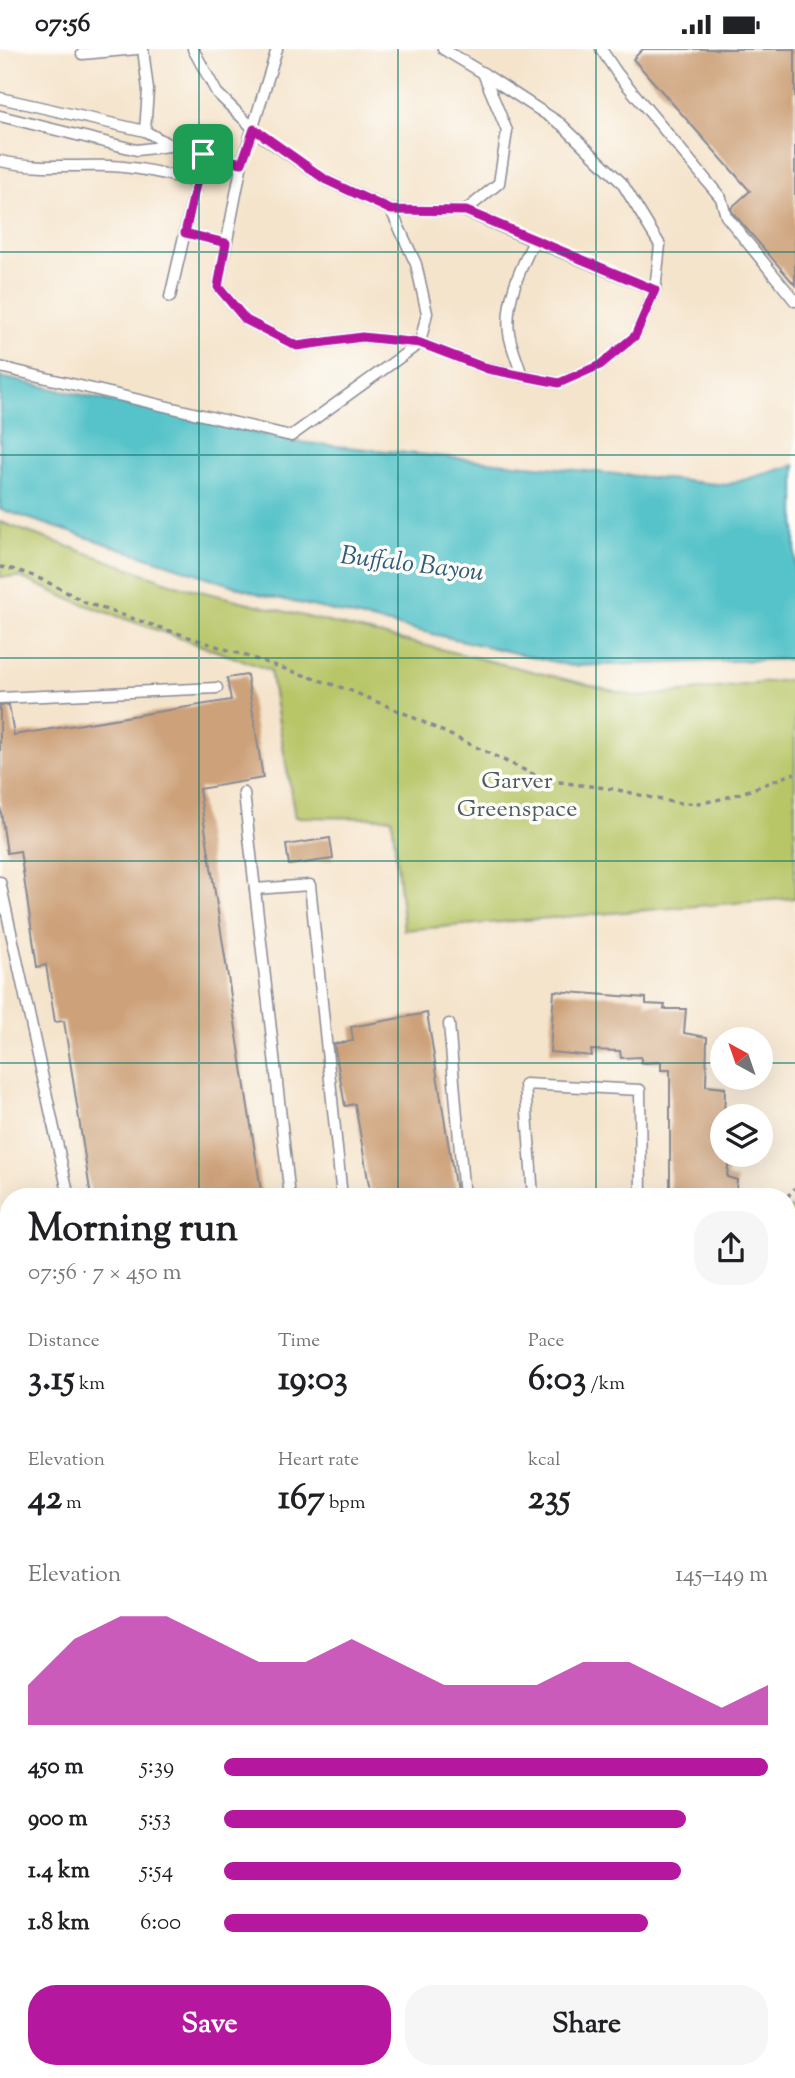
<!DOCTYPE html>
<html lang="en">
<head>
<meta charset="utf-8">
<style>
	:root { --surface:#fff; --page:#f6f6f6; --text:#202124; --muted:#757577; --accent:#b5179e }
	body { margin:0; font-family:"Sorts Mill Goudy",serif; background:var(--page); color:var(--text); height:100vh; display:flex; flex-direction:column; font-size:26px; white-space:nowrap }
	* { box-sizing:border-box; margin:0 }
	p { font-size:23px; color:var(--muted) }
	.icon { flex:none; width:38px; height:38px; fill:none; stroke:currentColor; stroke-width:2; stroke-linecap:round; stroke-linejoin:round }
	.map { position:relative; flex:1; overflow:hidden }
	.sheet { position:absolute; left:0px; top:1139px; width:796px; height:891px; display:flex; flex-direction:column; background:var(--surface); border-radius:28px 28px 0 0; box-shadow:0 7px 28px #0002 }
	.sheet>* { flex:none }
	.needle { width:46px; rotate:320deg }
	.fabs { position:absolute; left:710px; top:978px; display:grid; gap:14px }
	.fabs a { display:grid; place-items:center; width:63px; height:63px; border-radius:50%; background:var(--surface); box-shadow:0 7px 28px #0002; font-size:35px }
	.pin { position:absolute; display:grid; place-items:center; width:60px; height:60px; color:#fff; margin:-30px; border-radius:14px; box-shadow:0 4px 10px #0006 }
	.round { display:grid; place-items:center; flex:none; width:74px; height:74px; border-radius:28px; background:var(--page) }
	.summary { display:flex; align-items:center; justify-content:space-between; height:119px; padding:0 28px }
	h1 { font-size:38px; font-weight:700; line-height:52px }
	.figures { display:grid; grid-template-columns:repeat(3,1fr); gap:10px; height:119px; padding:7px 28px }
	.figures div { display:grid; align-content:center }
	.figures b { font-size:35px; font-weight:700 }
	.figures small { font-size:19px; font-weight:400 }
	.figures p { font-size:19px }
	.chart { height:196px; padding:14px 28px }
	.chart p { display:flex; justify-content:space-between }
	.chart svg { width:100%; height:126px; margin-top:7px; fill:var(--accent); opacity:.7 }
	.primary-button { display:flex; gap:14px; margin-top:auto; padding:14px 28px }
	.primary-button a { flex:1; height:80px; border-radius:28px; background:var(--accent); color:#fff; font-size:28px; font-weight:700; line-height:80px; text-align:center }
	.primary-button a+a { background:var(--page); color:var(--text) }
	ul { padding:0 28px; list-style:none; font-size:23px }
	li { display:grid; grid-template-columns:112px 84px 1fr; align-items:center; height:52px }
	li i { height:18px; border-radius:9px; background:var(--accent) }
	.status { display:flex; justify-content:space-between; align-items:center; height:49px; padding:0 35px; background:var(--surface); direction:ltr }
	.status svg { height:19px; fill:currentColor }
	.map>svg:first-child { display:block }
</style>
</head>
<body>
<div class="status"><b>07:56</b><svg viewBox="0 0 49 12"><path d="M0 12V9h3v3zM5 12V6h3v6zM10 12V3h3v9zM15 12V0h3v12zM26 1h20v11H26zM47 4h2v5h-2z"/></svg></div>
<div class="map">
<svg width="795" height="2029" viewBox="0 0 795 2029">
	<rect width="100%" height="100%" fill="#fdfcf7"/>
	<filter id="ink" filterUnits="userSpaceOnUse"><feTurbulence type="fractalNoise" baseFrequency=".0143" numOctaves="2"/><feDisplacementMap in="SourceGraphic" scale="14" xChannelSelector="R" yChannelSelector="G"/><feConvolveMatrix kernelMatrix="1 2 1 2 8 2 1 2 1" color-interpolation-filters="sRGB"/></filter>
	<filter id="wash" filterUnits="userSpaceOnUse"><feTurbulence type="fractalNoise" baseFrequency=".00686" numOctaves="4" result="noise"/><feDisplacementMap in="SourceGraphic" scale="28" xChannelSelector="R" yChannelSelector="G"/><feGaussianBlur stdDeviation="1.57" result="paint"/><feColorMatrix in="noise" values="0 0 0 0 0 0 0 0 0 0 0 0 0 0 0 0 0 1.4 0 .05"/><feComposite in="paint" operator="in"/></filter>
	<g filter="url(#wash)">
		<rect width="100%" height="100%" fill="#f5e4cc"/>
		<g fill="#b8c668" stroke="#6a7a63" stroke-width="2">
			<polygon points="0,473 179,537 639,648 795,630 795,849 404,881 392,769 295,768 270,621 69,550 20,528 0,528"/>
			<polygon points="795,1157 795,1308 788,1312 788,1161"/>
		</g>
		<polygon fill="#55c3c9" stroke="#387994" stroke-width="2" points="0,328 297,393 726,436 795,416 795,610 572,617 259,545 0,460"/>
		<g id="blocks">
			<g fill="#cda27a">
				<polygon points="643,0 795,0 795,236 733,164 731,159 750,142 633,10"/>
				<polygon points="247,626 263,729 199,740 262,1148 91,1148 64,972 55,973 46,916 37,918 20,802 7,804 0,757 0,656 9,656 14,686 231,651 227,629"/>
				<polygon points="330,789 333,810 289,816 286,796"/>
				<polygon points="554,942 646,949 646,955 665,956 664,960 686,960 684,984 707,988 706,1037 725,1039 723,1106 729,1106 727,1128 737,1131 735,1148 670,1148 670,1021 661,1021 661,1013 641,1014 641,1008 621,1009 620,1002 591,1001 592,1007 550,1003"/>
				<polygon points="427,964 457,1148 371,1148 355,1055 345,1057 334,995 353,992 351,978"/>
			</g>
		</g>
	</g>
	<g filter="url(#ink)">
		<use href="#blocks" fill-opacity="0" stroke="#888a95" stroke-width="2"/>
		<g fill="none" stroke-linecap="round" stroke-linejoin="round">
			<defs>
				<g id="service">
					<polyline points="143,0 148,41 145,82"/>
					<polyline points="601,0 617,24 721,149 726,167 795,252"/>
					<polyline points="82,5 137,0"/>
					<polyline points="0,49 145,82 170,96 242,114 277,0"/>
					<polyline points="0,67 137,101 169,97"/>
					<path d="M 0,112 C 39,120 71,116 110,117 C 140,118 168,125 196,133"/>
					<polyline points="242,114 218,238 246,271 297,297 362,288 420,294 488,320 559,334 600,316 635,287 655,241 660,196 622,134 561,75 483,24"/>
					<polyline points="391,161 465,162 499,134 507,82 483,24 443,0"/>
					<polyline points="465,162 534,192"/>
					<polyline points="185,184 226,194"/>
					<polyline points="170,248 203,105"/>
					<polyline points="0,318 291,387 420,294 427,264 416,215 391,161 326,131 260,86 217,44 193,0"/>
					<path d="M 522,327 C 518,313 511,298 509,284 C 505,252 520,220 534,192 L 655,241"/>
					<polyline points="0,649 217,639"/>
					<polyline points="244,744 290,1148"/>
					<polyline points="0,833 69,1148"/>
					<polyline points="255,840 310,836 342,1148"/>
					<polyline points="449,975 464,1148"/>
					<polyline points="533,1148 525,1035 640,1041 641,1148"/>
					<polyline points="0,1288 9,1321"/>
					<polyline points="0,1784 9,1781"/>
					<polyline points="751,2021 752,2029"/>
				</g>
				<g id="minor">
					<polyline points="788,1338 795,1397"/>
					<polyline points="0,1504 9,1501"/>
					<polyline points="788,1879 795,1876"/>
					<polyline points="547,2021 547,2029"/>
					<polyline points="390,2029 411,2021"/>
				</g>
			</defs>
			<use href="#service" stroke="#888a95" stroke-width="13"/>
			<use href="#minor" stroke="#888a95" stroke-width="23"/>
			<g stroke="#888a95" stroke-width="3.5" stroke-dasharray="5 5" stroke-linecap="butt">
				<path d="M 0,518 C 31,522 59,539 86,554 L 349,641 L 406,665 L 539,728 C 565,736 591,736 618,741 C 644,746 671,756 697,754 C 731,751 764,735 795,724"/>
				<polyline points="787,1148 795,1139"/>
			</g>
			<use href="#service" stroke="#fff" stroke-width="10"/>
			<use href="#minor" stroke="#fff" stroke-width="19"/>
		</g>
	</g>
	<g fill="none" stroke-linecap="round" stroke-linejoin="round" filter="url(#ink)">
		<defs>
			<polygon id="route" points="254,80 326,131 391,161 466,162 655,241 635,287 600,316 559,334 488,320 420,294 362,288 297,297 246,271 218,238 226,194 185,184 203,105 242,114"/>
		</defs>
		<use href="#route" stroke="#fff" stroke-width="14"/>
		<use href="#route" stroke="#b5179e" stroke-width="9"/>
	</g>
	<path fill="none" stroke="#0f766e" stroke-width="2" stroke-opacity="0.55" d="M 199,0 L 199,1148M 398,0 L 398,1148M 596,0 L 596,1148M 0,203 L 795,203M 0,406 L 795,406M 0,609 L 795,609M 0,812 L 795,812M 0,1014 L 723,1014M 761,1014 L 795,1014M 0,1217 L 9,1217M 788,1217 L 795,1217M 0,1420 L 9,1420M 788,1420 L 795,1420M 0,1623 L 9,1623M 788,1623 L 795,1623M 0,1826 L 9,1826M 788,1826 L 795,1826M 199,2021 L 199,2029M 398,2021 L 398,2029M 596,2021 L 596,2029"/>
	<g text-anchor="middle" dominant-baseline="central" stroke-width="7" stroke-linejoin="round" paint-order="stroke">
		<g font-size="24" fill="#4a5c61" stroke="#fdfcf7">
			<text x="517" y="733">Garver<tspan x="517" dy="28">Greenspace</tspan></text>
		</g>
		<g font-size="26" font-style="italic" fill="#2c5b7e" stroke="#fdfcf7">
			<text transform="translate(412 516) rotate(7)">Buffalo Bayou</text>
		</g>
	</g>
</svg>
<div class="fabs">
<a><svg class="needle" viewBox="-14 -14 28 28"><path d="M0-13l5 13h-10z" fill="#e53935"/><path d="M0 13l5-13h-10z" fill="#757577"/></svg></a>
<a><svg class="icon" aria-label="layers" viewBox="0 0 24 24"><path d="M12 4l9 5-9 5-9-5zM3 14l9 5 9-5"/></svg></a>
</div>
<div class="pin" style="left:203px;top:105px;background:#1e9e55"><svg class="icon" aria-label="arrive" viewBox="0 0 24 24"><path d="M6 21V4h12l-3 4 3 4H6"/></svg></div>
<section class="sheet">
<div class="summary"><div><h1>Morning run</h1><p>07:56 · 7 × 450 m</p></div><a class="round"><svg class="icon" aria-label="share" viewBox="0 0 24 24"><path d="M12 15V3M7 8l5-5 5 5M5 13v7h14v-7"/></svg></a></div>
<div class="figures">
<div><p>Distance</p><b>3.15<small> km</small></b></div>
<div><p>Time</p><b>19:03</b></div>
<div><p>Pace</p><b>6:03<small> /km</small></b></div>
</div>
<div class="figures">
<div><p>Elevation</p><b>42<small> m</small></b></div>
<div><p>Heart rate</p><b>167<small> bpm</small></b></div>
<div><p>kcal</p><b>235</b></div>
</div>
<div class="chart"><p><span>Elevation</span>145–149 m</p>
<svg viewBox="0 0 160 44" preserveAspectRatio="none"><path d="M0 44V30L10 14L20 6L30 6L40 14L50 22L60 22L70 14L80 22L90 30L100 30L110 30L120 22L130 22L140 30L150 38L160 30V44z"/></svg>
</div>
<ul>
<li><b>450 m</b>5:39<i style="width:100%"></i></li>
<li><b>900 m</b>5:53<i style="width:85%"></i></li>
<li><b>1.4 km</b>5:54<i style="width:84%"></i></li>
<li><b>1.8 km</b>6:00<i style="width:78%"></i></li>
</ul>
<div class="primary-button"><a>Save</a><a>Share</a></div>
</section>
</div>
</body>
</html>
